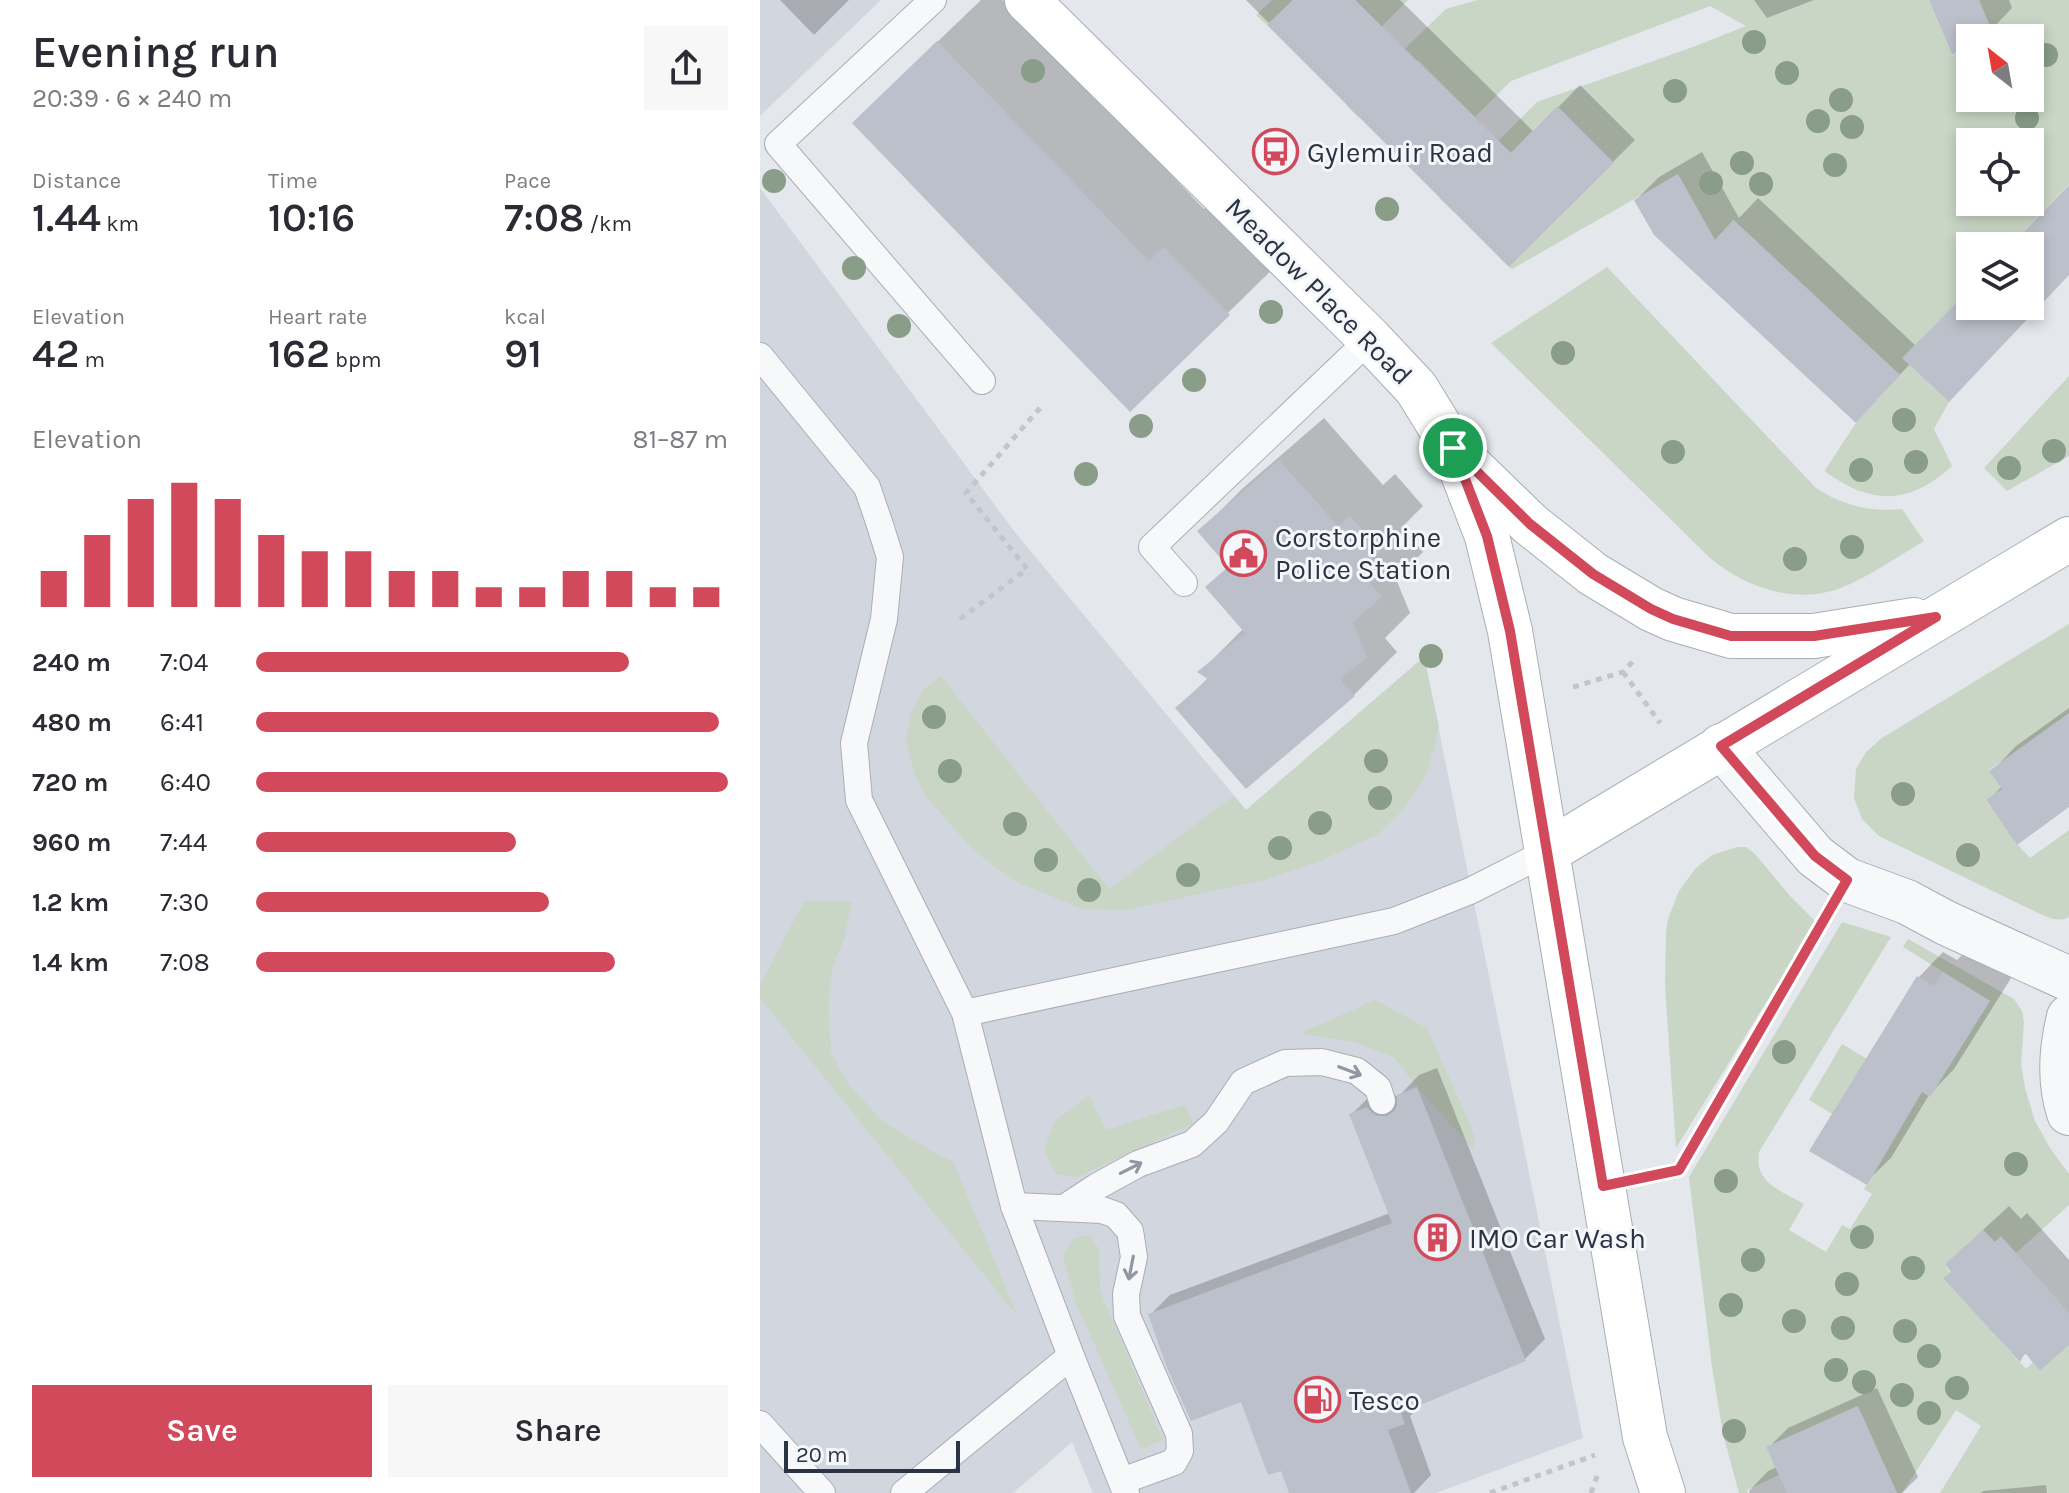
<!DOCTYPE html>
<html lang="en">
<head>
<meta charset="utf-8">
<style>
	:root { --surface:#fff; --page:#f7f7f7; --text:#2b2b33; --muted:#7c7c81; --accent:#d1495b }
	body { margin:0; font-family:Karla,sans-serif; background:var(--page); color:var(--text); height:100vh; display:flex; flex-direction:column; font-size:30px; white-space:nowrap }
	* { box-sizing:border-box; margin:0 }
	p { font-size:26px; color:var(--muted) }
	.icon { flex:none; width:44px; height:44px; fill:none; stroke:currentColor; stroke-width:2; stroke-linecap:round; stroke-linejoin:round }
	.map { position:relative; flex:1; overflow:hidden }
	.details { display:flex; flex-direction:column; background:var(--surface); width:760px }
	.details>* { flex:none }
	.needle { width:52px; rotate:329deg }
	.buttons { position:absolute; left:1196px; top:24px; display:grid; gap:16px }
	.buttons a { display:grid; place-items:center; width:88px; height:88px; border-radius:0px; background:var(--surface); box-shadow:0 4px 12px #0003; font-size:40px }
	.scale { position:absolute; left:24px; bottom:20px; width:176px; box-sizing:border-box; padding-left:8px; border:4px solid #2b3445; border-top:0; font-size:22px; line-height:28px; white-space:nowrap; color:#2b3445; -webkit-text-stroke:6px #f4f6f9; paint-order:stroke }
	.pin { position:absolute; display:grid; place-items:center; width:68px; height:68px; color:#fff; margin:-34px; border:4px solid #fff; border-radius:50%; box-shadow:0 2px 8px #0007 }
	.round { display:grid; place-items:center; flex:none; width:84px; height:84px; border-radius:0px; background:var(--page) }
	.summary { display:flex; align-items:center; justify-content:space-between; height:136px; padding:0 32px }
	h1 { font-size:44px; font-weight:600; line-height:60px }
	.stats { display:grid; grid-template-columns:repeat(3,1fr); gap:12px; height:136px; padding:8px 32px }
	.stats div { display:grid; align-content:center }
	.stats b { font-size:40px; font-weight:600 }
	.stats small { font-size:22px; font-weight:400 }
	.stats p { font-size:22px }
	.chart { height:224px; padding:16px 32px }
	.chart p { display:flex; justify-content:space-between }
	.chart svg { width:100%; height:144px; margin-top:8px; stroke:var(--accent); stroke-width:6 }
	.cta { display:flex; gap:16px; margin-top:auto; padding:16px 32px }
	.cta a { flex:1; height:92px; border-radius:0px; background:var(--accent); color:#fff; font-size:32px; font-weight:600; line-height:92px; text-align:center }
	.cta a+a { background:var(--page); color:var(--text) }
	ul { padding:0 32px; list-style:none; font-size:26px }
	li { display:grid; grid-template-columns:128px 96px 1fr; align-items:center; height:60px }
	li i { height:20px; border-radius:10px; background:var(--accent) }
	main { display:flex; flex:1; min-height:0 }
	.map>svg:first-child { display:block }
</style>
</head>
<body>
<main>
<section class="details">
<div class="summary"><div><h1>Evening run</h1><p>20:39 · 6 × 240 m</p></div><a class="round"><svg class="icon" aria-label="share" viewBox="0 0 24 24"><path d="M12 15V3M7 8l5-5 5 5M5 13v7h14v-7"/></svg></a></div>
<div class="stats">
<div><p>Distance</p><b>1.44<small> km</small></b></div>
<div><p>Time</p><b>10:16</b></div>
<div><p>Pace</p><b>7:08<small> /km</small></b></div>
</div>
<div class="stats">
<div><p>Elevation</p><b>42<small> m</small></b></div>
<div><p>Heart rate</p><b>162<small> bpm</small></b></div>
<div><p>kcal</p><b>91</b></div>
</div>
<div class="chart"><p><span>Elevation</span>81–87 m</p>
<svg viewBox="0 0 160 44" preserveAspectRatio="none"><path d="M5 44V33M15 44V22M25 44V11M35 44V6M45 44V11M55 44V22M65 44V27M75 44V27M85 44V33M95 44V33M105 44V38M115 44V38M125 44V33M135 44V33M145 44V38M155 44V38"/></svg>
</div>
<ul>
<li><b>240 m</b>7:04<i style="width:79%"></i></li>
<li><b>480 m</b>6:41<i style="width:98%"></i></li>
<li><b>720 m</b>6:40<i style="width:100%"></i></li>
<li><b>960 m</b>7:44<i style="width:55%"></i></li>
<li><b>1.2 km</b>7:30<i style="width:62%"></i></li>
<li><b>1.4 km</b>7:08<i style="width:76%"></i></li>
</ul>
<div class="cta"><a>Save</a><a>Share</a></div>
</section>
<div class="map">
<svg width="1309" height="1493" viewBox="0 0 1309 1493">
	<rect width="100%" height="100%" fill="#e4e7ec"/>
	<g fill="#d2d6de">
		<polygon points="0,0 121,0 0,116"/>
		<polygon points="0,188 254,531 486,810 664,657 823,1438 676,1493 333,1493 312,1442 253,1493 0,1493"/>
	</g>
	<g fill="#c9d6c5" fill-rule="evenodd">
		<polygon points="512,0 533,0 507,25 496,15"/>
		<polygon points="595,0 648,0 621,27"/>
		<path d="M 717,0 L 1169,0 L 1192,56 L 1210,45 L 1210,98 L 1270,98 L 1270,38 L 1221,38 L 1232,31 L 1219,0 L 1309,0 L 1309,184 L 1250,246 L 1210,246 L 1210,289 L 1143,359 L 1189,402 L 1174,429 L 1192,466 C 1150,505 1112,505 1067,473 L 1065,470 L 1096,423 L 1140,375 L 974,220 L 929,267 L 918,174 L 752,269 L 749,267 L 853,164 L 797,106 L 693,211 L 680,199 L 777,102 L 933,47 L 986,26 L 950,6 L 751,81 L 715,117 L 658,60 L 599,118 L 586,105 L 686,9 ZM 1210,142 L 1270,142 L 1270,202 L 1210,202 Z"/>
		<path d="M 847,267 L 1056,488 C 1084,506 1109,512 1142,509 L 1164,541 C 1139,556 1114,573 1088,585 C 1041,607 986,589 949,557 L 731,343 Z"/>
		<polygon points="1309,376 1309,456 1247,491 1224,468"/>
		<path d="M 1309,624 L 1309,737 L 1294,724 L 1229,770 L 1242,789 L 1226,801 L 1257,844 L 1270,858 L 1309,830 L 1309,917 C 1298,923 1287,917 1276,912 L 1119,836 L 1102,819 L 1094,798 L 1096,769 L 1106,752 L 1122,738 Z"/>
		<polygon points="664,657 679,727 667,773 645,808 619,834 558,862 503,880 366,910 322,909 255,881 214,851 165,795 154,773 146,740 151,713 163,690 181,676 349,889 474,796 486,810"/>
		<polygon points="977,847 986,847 995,854 1030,896 1056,922 916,1148 905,986 906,932 908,919 919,891 936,868 952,855"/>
		<polygon points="44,901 92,902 84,939 73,965 69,993 69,1021 71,1052 87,1082 123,1122 183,1157 193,1161 258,1317 0,998 0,985"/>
		<path d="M 1082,922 L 1131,937 L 999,1152 C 994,1184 1021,1190 1044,1204 L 1029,1230 L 1066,1252 L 1082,1225 L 1090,1229 L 1112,1194 L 1104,1189 L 1129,1148 L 1049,1100 L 1082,1044 L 1170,1096 L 1230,1001 L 1143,947 L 1148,939 L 1254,999 L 1262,1011 L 1264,1022 L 1261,1064 L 1265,1088 L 1275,1121 L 1290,1148 L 1309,1174 L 1309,1205 L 1256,1253 L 1241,1237 L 1235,1242 L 1223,1230 L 1185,1265 L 1235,1335 L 1266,1369 L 1273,1362 L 1281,1370 L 1309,1345 L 1309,1493 L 1180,1493 L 1221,1426 L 1196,1410 L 1142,1493 L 1137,1493 L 1097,1406 L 1006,1447 L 1019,1475 L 987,1490 L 988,1493 L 979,1493 L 963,1434 L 952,1367 L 929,1177 Z"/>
		<polygon points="615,1000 667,1028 715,1136 713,1149 657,1087 635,1058 594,1042 541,1033"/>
		<polygon points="329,1095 346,1130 424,1105 434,1123 317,1177 296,1174 284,1150 295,1121"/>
		<polygon points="329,1235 339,1249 340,1291 403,1440 381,1449 315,1301 303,1255 313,1239"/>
	</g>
	<g fill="#0003">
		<polygon points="20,0 89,0 54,35"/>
		<polygon points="221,0 243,0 444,209 459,194 522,260 370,409 148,70"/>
		<polygon points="486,0 640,0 774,132 820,85 875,140 749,265"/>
		<polygon points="994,0 1054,0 1007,18"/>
		<polygon points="1171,0 1249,0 1252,8 1231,30 1217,38 1210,38 1210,42"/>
		<polygon points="942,152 979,218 998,198 1156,346 1210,290 1210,306 1270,306 1270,246 1253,246 1309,188 1309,273 1213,374 1151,363 1119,397 876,200 899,177"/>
		<polygon points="564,418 623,485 635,474 663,506 642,527 663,552 636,579 650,613 625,638 637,652 594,695 418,708 449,677 441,671 484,628 448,587 470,565 440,531 483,488"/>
		<polygon points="1309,708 1309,805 1228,801 1242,786 1232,771 1256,746"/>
		<polygon points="1209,948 1253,975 1194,1069 1169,1095 1131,1158 1106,1182 1159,977 1183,952 1197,960"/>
		<polygon points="677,1068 785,1339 765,1359 665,1401 650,1416 671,1475 654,1493 531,1493 522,1468 482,1399 390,1315 410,1295 630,1213 591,1115 611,1095 632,1093 638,1097 659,1075"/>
		<polygon points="1249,1206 1261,1219 1267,1213 1309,1260 1309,1343 1267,1352 1260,1359 1193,1271 1212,1240"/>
		<polygon points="1117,1388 1158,1477 1142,1493 990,1493 989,1491 1008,1471 1017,1467 1008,1448 1028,1428"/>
		<polygon points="1286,1485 1287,1493 1221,1493 1223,1491"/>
	</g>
	<g fill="#bbc0ca">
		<polygon points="533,0 595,0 751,153 797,106 854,163 749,267 507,25"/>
		<polygon points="1169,0 1219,0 1232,31 1221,38 1210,38 1210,45 1192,55"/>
		<polygon points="177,41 389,261 404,247 470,315 370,412 92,123"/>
		<polygon points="918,174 955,240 973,220 1140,375 1096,423 894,235 874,200"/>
		<polygon points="1309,185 1309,275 1189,402 1142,358 1210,289 1210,306 1270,306 1270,246 1250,246"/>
		<polygon points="519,460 578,526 590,516 621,551 599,570 622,597 593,622 607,658 580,679 595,696 486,789 415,708 448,679 437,672 485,633 445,587 468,567 437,531"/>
		<polygon points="1309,713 1309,807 1257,845 1226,800 1242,789 1229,771"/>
		<polygon points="1183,972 1230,1001 1170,1097 1162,1092 1107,1185 1049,1151 1157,976 1174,986"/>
		<polygon points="657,1087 766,1361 641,1413 645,1424 628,1430 651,1493 529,1493 521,1471 508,1475 481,1402 431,1421 407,1368 388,1314 632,1223 589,1114 607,1107 612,1113 618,1116 627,1116 634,1111 637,1105 637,1095"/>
		<polygon points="1223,1230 1235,1242 1241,1236 1309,1313 1309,1345 1280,1371 1265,1353 1260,1362 1183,1278 1191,1272 1185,1264"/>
		<polygon points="1098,1406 1137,1493 1027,1493 1006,1447"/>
	</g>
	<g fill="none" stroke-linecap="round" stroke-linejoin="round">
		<defs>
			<g id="lane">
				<polyline points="173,0 18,144 222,381"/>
				<polyline points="0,356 107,487 120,525 130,557 124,619 94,743 99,800 205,1013 254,1206 311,1356 366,1493"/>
				<polyline points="424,583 392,547 610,339"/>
				<polyline points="205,1013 634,921 710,891 787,852"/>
				<polyline points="254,1206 342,1210 356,1215 370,1231 374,1257 366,1294 367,1316 419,1434 420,1451 414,1462 362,1481"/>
				<polyline points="304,1208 336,1187 378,1164 432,1144 456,1122 483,1082 525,1063 562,1062 597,1071 618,1088 622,1101"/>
				<polyline points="0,1424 62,1493"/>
				<polyline points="144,1493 311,1356"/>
			</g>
			<g id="street">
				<polyline points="961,746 1055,856 1087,880 1147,902 1186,923 1309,979"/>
				<path d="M 1309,1017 C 1301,1049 1299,1082 1309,1113"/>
			</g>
			<g id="secondary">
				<polyline points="267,0 610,339 656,388 693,448 727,536 750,631 885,1437 903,1493"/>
				<polyline points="702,458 770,524 833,574 891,609 913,619 971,636 1054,636 1154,620"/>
				<polyline points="787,852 1309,539"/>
			</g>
		</defs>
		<use href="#lane" stroke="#a9aeb7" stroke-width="28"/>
		<use href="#street" stroke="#a9aeb7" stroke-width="46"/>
		<use href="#secondary" stroke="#a9aeb7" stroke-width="46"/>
		<g stroke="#c2c5cb" stroke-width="5" stroke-dasharray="6 6" stroke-linecap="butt">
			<polyline points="200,619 267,569 206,493 280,408"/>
			<polyline points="863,672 900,723"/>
			<polyline points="813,687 863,672 875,659"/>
			<polyline points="896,1175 919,1170 1060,926"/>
			<polyline points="730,1493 835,1455"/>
			<polyline points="831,1493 839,1471"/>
		</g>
		<use href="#lane" stroke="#f7f8fa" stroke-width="26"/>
		<use href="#street" stroke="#f7f8fa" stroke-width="44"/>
		<use href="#secondary" stroke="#fff" stroke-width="44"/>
	</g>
	<g fill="#899d89">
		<circle cx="994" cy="42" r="12"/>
		<circle cx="1286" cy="55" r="12"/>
		<circle cx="273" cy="71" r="12"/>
		<circle cx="1027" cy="73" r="12"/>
		<circle cx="915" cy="91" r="12"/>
		<circle cx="1081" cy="100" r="12"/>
		<circle cx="1267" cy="118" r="12"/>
		<circle cx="1058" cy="121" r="12"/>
		<circle cx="1092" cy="127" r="12"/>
		<circle cx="982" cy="163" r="12"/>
		<circle cx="1075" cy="165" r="12"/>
		<circle cx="14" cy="181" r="12"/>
		<circle cx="951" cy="183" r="12"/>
		<circle cx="1001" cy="184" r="12"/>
		<circle cx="627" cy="209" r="12"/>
		<circle cx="94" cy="268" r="12"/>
		<circle cx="511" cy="312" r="12"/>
		<circle cx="139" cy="326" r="12"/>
		<circle cx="803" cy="353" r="12"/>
		<circle cx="434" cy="380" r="12"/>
		<circle cx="1144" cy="420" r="12"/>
		<circle cx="381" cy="426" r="12"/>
		<circle cx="1294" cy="451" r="12"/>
		<circle cx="913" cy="452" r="12"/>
		<circle cx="1156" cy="462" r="12"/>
		<circle cx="1249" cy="468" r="12"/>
		<circle cx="1101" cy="470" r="12"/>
		<circle cx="326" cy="474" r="12"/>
		<circle cx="1092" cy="547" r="12"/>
		<circle cx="1035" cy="559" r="12"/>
		<circle cx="671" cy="656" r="12"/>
		<circle cx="174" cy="717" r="12"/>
		<circle cx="616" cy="761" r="12"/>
		<circle cx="190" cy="771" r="12"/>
		<circle cx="1143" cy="794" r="12"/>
		<circle cx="620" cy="798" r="12"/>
		<circle cx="560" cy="823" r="12"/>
		<circle cx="255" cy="824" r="12"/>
		<circle cx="520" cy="848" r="12"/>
		<circle cx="1208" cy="855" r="12"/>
		<circle cx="286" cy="860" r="12"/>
		<circle cx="428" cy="875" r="12"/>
		<circle cx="329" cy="890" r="12"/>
		<circle cx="1024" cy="1052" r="12"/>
		<circle cx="1256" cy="1164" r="12"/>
		<circle cx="966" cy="1181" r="12"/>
		<circle cx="1102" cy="1237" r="12"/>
		<circle cx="993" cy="1260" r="12"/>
		<circle cx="1153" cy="1268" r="12"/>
		<circle cx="1087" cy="1284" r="12"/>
		<circle cx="971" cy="1305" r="12"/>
		<circle cx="1034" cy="1321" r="12"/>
		<circle cx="1083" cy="1328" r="12"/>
		<circle cx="1145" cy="1331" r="12"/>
		<circle cx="1169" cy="1356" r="12"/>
		<circle cx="1076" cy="1370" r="12"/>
		<circle cx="1104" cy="1382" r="12"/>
		<circle cx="1197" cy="1388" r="12"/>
		<circle cx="1142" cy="1395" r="12"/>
		<circle cx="1169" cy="1413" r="12"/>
		<circle cx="974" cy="1431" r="12"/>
	</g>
	<defs><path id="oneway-shaft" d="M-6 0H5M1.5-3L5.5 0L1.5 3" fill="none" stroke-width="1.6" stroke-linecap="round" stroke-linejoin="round" transform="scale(2)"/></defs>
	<g stroke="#9196a0">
		<use href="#oneway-shaft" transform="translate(590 1071) rotate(21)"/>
		<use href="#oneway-shaft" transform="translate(371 1168) rotate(-27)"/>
		<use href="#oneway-shaft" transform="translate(371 1268) rotate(101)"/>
	</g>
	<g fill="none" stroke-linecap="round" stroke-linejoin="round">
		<defs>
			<polygon id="route" points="693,448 770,524 833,574 891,609 913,619 971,636 1054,636 1176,617 961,746 1055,856 1087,880 919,1170 843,1186 750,631 727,536"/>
		</defs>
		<use href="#route" stroke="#fff" stroke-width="16"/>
		<use href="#route" stroke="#d1495b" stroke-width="10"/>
	</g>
	<defs>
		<symbol id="bus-ring" viewBox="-11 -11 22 22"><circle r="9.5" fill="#f4f6f9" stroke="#d1495b" stroke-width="1.5"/><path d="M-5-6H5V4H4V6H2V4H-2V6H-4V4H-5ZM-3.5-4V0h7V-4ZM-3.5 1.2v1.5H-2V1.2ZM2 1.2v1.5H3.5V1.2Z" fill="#d1495b"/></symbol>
		<symbol id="civic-ring" viewBox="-11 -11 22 22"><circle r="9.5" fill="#f4f6f9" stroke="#d1495b" stroke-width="1.5"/><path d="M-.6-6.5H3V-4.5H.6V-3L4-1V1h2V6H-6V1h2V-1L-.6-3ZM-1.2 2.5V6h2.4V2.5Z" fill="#d1495b"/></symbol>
		<symbol id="building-ring" viewBox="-11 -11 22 22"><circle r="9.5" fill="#f4f6f9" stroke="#d1495b" stroke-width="1.5"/><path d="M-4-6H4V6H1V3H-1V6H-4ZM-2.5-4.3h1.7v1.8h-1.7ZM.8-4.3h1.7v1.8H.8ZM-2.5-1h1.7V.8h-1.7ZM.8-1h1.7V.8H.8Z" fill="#d1495b"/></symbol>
		<symbol id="fuel-ring" viewBox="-11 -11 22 22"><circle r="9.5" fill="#f4f6f9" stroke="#d1495b" stroke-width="1.5"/><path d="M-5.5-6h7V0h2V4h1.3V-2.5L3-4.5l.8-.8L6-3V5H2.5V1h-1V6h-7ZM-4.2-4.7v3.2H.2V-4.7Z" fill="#d1495b"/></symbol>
	</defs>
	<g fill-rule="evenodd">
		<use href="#bus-ring" x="490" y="126" width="51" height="51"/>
		<use href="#civic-ring" x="458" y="528" width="51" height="51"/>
		<use href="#building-ring" x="652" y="1212" width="51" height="51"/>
		<use href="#fuel-ring" x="532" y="1374" width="51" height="51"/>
	</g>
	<g text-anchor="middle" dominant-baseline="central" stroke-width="6" stroke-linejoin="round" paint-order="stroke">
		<g font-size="28" fill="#2b3445" stroke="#f4f6f9" text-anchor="start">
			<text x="547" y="152">Gylemuir Road</text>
			<text x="515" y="537">Corstorphine<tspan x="515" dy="32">Police Station</tspan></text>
			<text x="709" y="1238">IMO Car Wash</text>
			<text x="589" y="1400">Tesco</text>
		</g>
		<g font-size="28" fill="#2b3445" stroke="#f4f6f9">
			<text transform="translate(559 291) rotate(45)">Meadow Place Road</text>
		</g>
	</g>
</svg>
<div class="buttons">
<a><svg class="needle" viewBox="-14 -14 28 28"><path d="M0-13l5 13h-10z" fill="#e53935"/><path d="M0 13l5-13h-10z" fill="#7c7c81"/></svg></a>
<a><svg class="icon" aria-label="locate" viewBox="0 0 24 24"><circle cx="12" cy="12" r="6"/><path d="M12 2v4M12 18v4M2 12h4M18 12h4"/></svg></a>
<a><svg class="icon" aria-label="layers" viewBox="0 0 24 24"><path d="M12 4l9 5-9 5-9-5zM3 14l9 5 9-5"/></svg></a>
</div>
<div class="scale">20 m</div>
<div class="pin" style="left:693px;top:448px;background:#1e9e55"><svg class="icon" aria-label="arrive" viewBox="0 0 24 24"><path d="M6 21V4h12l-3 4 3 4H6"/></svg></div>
</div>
</main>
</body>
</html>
